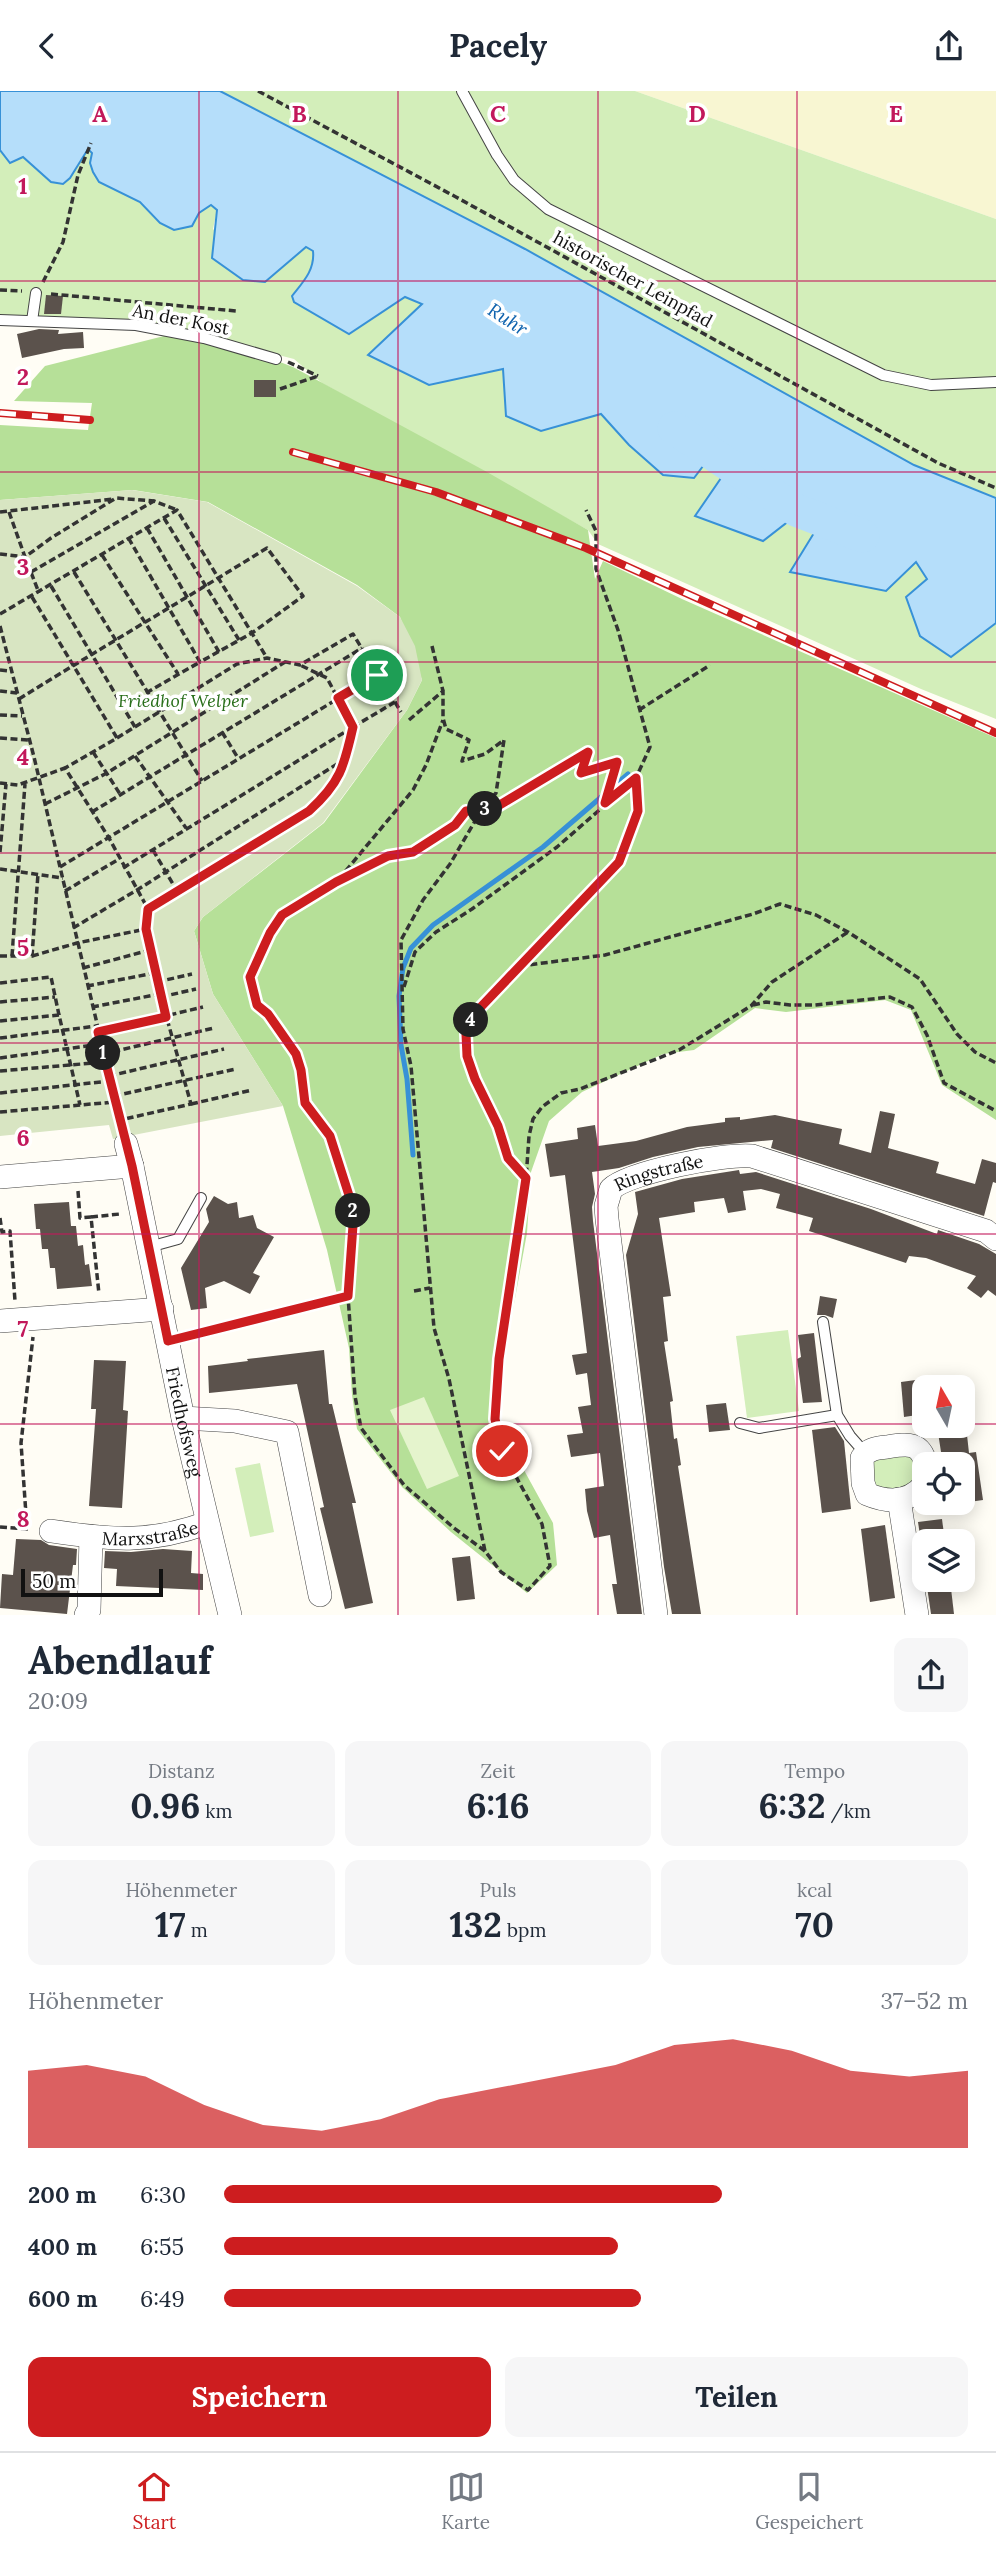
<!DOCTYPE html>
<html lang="de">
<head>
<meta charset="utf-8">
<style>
	:root { --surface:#fff; --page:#f6f6f7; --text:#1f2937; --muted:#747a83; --line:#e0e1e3; --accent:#cd1d1f }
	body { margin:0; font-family:Lora,serif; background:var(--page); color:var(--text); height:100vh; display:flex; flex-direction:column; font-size:26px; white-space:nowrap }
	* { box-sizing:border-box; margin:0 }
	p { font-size:23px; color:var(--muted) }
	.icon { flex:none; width:38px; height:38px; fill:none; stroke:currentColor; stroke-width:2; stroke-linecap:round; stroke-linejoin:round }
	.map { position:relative; height:1524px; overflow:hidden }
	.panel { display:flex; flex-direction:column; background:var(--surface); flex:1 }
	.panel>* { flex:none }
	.needle { width:46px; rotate:351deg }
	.tools { position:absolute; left:912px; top:1284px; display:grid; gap:14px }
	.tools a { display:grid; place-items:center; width:63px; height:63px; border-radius:14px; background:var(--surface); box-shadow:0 4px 18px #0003; font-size:35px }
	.scale { position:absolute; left:21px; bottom:18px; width:142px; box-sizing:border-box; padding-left:7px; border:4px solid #111; border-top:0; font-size:19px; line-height:24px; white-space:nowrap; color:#111; -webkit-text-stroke:5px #fff; paint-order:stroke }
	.pin { position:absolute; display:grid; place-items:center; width:60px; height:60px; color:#fff; margin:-30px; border:4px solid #fff; border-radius:50%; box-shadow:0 2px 7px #0007 }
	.km { position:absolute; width:35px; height:35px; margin:-18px; border-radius:50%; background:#222; color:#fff; font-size:19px; line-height:35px; text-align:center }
	.round { display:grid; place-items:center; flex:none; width:74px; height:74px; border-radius:14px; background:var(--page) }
	.overview { display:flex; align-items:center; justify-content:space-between; height:119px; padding:0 28px }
	h1 { font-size:38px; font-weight:700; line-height:52px }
	.metrics { display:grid; grid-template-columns:repeat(3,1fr); gap:10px; height:119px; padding:7px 28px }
	.metrics div { display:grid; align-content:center; border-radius:14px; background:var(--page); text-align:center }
	.metrics b { font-size:35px; font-weight:700 }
	.metrics small { font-size:19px; font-weight:400 }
	.metrics p { font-size:19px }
	.chart { height:196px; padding:14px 28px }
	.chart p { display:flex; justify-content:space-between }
	.chart svg { width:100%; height:126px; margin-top:7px; fill:var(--accent); opacity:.7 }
	.action { display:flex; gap:14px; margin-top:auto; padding:14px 28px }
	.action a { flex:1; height:80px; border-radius:14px; background:var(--accent); color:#fff; font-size:28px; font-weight:700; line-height:80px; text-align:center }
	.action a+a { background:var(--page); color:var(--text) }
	ul { padding:0 28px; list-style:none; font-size:23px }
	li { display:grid; grid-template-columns:112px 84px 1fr; align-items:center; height:52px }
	li i { height:18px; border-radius:9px; background:var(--accent) }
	header { display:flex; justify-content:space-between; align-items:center; height:91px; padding:0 28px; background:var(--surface); font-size:32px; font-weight:700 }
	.tab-bar { display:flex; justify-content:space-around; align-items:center; height:98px; border-top:2px solid var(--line); background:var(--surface); font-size:19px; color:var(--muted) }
	.tab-bar a { display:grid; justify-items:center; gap:4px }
	.tab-bar .on { color:var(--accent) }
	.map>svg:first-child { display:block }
</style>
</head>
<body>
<header><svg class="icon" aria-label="back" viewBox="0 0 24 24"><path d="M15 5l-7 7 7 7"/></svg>Pacely<svg class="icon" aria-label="share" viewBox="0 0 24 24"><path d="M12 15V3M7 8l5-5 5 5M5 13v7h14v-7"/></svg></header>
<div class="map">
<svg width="996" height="1524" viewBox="0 0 996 1524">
	<rect width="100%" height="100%" fill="#fffdf5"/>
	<polygon fill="#f8f6d2" points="635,0 996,0 996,128"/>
	<g fill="#d3eeba">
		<polygon points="220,0 635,0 996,128 996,407 914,374 525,158"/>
		<path d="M 87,58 L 92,62 C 86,98 119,94 140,111 C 147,116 152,126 159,131 C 167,135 183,134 192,135 L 199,122 L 211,113 L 217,119 L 213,138 L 265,191 L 305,155 L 313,160 C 314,179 303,191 292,205 L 405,206 L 422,213 L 368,264 L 429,294 L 503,278 L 541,340 L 601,323 L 629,354 L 716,357 L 732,371 L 695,425 L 763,450 L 803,418 L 822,430 L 791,481 L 886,500 L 916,471 L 927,488 L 951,565 L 996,532 L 996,628 L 921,598 L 598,453 L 588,439 L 322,292 L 294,268 L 204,245 L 0,227 L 0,59 L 10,72 L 23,66 L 51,91 L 70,87 Z"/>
		<polygon points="788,1239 799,1320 747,1327 736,1245"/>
		<path d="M 910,1361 C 918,1375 924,1381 914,1395 L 885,1400 L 871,1392 L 872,1370 Z"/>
		<polygon points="260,1372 274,1441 250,1446 235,1377"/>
	</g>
	<polygon fill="#b6e098" points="172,243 272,268 293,276 487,381 588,439 595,488 603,470 682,508 996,647 996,1029 942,994 911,919 885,909 786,921 755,917 694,959 663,963 582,1001 549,1030 531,1081 527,1142 501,1284 502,1339 553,1432 557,1474 527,1502 451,1441 402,1396 357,1338 352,1304 349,1257 327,1159 283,1015 213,903 194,840 203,826 324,732 407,619 422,589 400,526 357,494 208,411 133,399 0,409 0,334 88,339 92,312 14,310 45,275"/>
	<polygon fill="#d8e5c2" points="132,399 207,411 357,495 400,526 415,555 422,589 407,619 323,732 203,826 194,840 213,903 283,1015 113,1048 109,1034 0,1045 0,409"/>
	<polygon fill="#e5f4cd" points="424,1306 459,1385 427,1398 390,1319"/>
	<path fill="#b5defa" stroke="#3791d7" stroke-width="2" d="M 0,0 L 220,0 L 525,158 L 914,374 L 996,407 L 996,532 L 951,566 L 920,545 L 906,506 L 927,488 L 916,471 L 886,500 L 790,481 L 822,429 L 803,419 L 763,450 L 695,425 L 732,371 L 716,358 L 694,387 L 663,384 L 629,354 L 601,323 L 541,340 L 506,325 L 503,278 L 429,294 L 368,264 L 422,213 L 405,206 L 349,243 L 294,211 L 292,205 C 303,191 315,179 313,160 L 306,156 L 265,191 L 243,189 L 212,167 L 217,119 L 211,114 L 199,122 L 192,135 L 174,139 L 160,132 L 140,111 L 99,91 L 93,81 L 90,72 L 92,62 L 88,58 L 70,87 L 63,93 L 51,91 L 23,66 L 10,72 L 0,59 Z"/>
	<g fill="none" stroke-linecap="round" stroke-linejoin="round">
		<polyline stroke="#3791d7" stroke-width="5" points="413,1064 407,988 401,954 399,905 403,877 411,857 433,834 543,756 628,683"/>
		<polyline stroke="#b5defa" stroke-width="33" points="674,337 796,419 863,445"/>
	</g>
	<g fill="#5b524c">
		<polygon points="46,204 63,205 61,223 44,223"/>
		<polygon points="39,238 59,239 58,243 83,241 84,257 64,258 22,267 17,243"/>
		<rect x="254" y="289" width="22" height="17"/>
		<polygon points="880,1020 895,1023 888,1057 939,1071 936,1082 975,1093 982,1068 996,1072 996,1092 993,1091 984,1125 771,1057 773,1049 698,1056 653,1066 619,1077 592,1081 595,1103 592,1116 593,1130 642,1523 617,1523 612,1493 617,1493 610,1444 594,1447 587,1420 585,1398 604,1395 600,1362 571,1366 567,1344 583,1342 578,1316 591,1314 587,1282 576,1284 572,1264 587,1262 565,1084 550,1086 545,1053 578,1048 577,1037 595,1034 598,1055 636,1050 687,1036 725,1031 725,1027 740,1026 740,1029 775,1024 842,1038 839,1053 871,1062"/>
		<polygon points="739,1079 740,1083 756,1081 871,1118 937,1143 938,1139 979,1153 996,1163 996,1205 988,1199 981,1207 967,1197 976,1185 926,1167 909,1165 906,1172 809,1140 813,1127 776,1117 780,1103 761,1098 743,1100 746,1119 728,1122 724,1107 694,1111 695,1121 659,1127 671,1205 663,1206 668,1250 664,1251 673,1310 670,1311 674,1348 677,1347 681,1374 678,1375 701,1523 672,1523 664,1476 626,1164 638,1123 635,1101 682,1088"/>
		<polygon points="214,1105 228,1113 237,1111 239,1127 253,1124 257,1137 274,1146 253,1182 260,1185 250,1203 224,1190 205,1197 207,1217 191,1219 181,1177 209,1131 206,1118"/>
		<polygon points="69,1111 71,1135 76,1135 78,1155 83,1154 85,1174 89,1173 92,1195 57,1198 55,1177 50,1177 48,1158 42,1158 40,1138 36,1138 34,1113"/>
		<polygon points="820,1205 837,1208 833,1227 825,1224 817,1224"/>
		<polygon points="814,1242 822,1311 803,1312 797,1268 801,1266 798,1244"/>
		<polygon points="324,1259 329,1313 332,1313 356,1412 352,1412 373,1512 345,1518 320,1417 324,1416 297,1293 209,1302 208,1275 248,1270 247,1268"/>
		<polygon points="94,1269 126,1270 123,1319 128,1320 122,1417 89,1415 96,1318 91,1318"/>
		<polygon points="923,1288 924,1323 904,1326 901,1291"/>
		<polygon points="726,1312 730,1339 709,1341 706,1314"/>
		<polygon points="937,1335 966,1335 969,1362 976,1361 983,1409 962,1412 962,1374 943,1374"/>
		<polygon points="835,1336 844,1350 851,1418 822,1422 812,1339"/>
		<polygon points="942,1428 945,1451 921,1451 918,1431"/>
		<polygon points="885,1434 895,1507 870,1511 861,1438"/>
		<polygon points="16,1448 41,1449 49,1454 77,1458 76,1474 73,1474 67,1523 0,1517 2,1483 13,1484"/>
		<polygon points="163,1458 192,1460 191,1482 203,1483 203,1499 116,1495 117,1478 104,1477 105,1460 131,1461"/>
		<polygon points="470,1465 475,1508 457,1510 452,1467"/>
		<polygon points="926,1489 950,1489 954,1523 931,1523"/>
	</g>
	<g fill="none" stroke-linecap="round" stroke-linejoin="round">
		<defs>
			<g id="lane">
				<polyline points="462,0 497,64 514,89 548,118 883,284 931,294 996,291"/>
				<polyline points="0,229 136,234 204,247 276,268"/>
				<polyline points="32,230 36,202"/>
				<polyline points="149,1156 178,1148 201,1107"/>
				<polyline points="823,1231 837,1324 850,1345 865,1362"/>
				<polyline points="740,1332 759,1337 837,1324"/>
			</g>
			<g id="street">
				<path id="s1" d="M 126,1053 L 132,1075 L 183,1327 L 230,1524"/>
				<polyline points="0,1086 132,1075"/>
				<polyline points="0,1230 162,1218"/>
				<polyline points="183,1327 235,1330 287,1341 320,1504"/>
				<path d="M 924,1394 C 909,1412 888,1412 867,1403 L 863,1392 L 862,1367 C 868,1358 876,1357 887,1356 C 907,1353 921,1350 926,1374"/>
				<polyline points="899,1408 917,1524"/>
				<path id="s2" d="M 51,1440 C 111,1449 149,1453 207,1432"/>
				<polyline points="86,1524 89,1519 91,1446"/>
				<path id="s3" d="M 656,1524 L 607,1128 L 606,1115 L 611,1098 C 629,1081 726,1062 752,1065 L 986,1140 L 996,1148"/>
			</g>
		</defs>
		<use href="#lane" stroke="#444" stroke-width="12"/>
		<use href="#street" stroke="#444" stroke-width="24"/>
		<g stroke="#333" stroke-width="3.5" stroke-dasharray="7 3.5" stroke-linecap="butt">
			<polyline points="258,0 456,106 938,372 996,397"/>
			<polyline points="43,191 63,151 78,84 91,52"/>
			<polyline points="0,199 22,200"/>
			<polyline points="51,203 236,220"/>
			<polyline points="288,271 318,285"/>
			<polyline points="280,298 318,285"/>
			<polyline points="0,421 114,408"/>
			<polyline points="9,421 25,466 51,447 116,407 154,410"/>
			<polyline points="164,427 239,549"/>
			<polyline points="147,437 219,561"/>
			<polyline points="0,463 25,466 39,502"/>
			<polyline points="102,464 178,583"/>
			<polyline points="31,481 154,410 177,419"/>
			<polyline points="74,481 202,690"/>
			<polyline points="51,495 135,636"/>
			<polyline points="32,506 117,647 65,677"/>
			<polyline points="0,523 177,419 267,567"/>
			<polyline points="0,535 34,666 121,1034"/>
			<polyline points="432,555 443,600"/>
			<polyline points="0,579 11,580"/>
			<polyline points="0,600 17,602"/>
			<polyline points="146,602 200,571"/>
			<path d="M 19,608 C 101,557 185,508 267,457 L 303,505 L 252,542 L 200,571 L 129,448"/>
			<polyline points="395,611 401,621"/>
			<polyline points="639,619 710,574"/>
			<polyline points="0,624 22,625"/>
			<polyline points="409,629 443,600 443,627 446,638 469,649 462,670 485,663 504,649 496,702 482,718"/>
			<polyline points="222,641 238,667"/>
			<polyline points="0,647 29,649"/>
			<path d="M 117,647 L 237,573 L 267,567 L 300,574 L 353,543 L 395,611 L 353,636 C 344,676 340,692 309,720 L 148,818"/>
			<polyline points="93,661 120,703"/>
			<polyline points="135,665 186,737"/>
			<polyline points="636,687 638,720 619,771 520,875 605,864 753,823 780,813 816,824 848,841 920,888 957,943 975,961 996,972"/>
			<polyline points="0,692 18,694 65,677 109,747 148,818 146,838"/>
			<polyline points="45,713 107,682 285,571"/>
			<polyline points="482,718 493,718 588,661 581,682 617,671 605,712"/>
			<polyline points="92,721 362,557"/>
			<polyline points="153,759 177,800"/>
			<polyline points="0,761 6,693"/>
			<polyline points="60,776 377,584"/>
			<polyline points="123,777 353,636 327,587 300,574"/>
			<polyline points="0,778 63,787"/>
			<polyline points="339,788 413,699 426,674 443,629"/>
			<polyline points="65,800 119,768"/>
			<polyline points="73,837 137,799 345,668"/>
			<polyline points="0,865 32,865 38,783"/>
			<polyline points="12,865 25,693"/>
			<polyline points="32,865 77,852 146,838 160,903 191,1013 120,1029"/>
			<polyline points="520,875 477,920 466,943 467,965 475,988 498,1035 508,1067 526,1087"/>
			<polyline points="83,877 150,859"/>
			<polyline points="157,891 192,883"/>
			<polyline points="0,892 51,886 59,924"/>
			<polyline points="87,895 155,882"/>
			<polyline points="404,896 415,861 436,841 472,818 557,756 636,687 650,656 618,539 596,478 596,440 586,419"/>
			<polyline points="161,906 196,898"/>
			<polyline points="0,911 55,906"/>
			<polyline points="753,914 766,911 790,914 815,914 890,906 912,916 927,944 944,992 996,1020"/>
			<polyline points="92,916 160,903"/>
			<polyline points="0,930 59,924 80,1014"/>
			<polyline points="98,941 203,916"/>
			<polyline points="0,947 97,935"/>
			<polyline points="103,963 214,937"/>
			<polyline points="0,967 101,953"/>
			<polyline points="0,980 105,971"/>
			<polyline points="109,985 224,958"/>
			<polyline points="0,1002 109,990"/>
			<polyline points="114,1005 236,978"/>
			<polyline points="191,1013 252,999"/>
			<polyline points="0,1021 115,1011"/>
			<polyline points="78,1100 80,1127 91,1126 99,1203"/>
			<polyline points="91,1126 120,1123"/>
			<polyline points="0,1127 2,1141 10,1140 15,1210"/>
			<polyline points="414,1200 430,1197"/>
			<polyline points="187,1246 348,1205"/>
			<polyline points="0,1436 28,1438"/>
			<polyline points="27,1438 21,1352 33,1246"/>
			<polyline points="485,1460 454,1437 404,1394 361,1337 355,1305 348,1205 353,1120 330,1045 305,1012 301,979 296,963 268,923 257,914 250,886 270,842 282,824 336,791 388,765 413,761 455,734 466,720 482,718 450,773 423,809 401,849 403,938 411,975 434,1237 449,1288 485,1460 501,1481 528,1499 550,1475 542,1433 502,1360 495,1328 499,1268 524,1117 529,1045 533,1028 542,1016 561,1002 580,998 679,959 751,915 772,891 848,841"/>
		</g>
		<use href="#lane" stroke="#fff" stroke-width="10"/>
		<use href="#street" stroke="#fff" stroke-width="23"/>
		<defs>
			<g id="rail">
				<polyline points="0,322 90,329"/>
				<polyline points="293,361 436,401 586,457 996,642"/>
			</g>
		</defs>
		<use href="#rail" stroke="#cd1d1f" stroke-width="8"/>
		<use href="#rail" stroke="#fff" stroke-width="5" stroke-dasharray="16" stroke-linecap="butt"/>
	</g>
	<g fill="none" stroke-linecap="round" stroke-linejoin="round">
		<defs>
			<path id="route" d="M 377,584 L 338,607 L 353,636 C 344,676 340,692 309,720 L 148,818 L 146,838 L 166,926 L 98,941 L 132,1075 L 168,1250 L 348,1205 L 354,1120 L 330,1045 L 305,1012 L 301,979 L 296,963 L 268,923 L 257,914 L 250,886 L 270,842 L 282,824 L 336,791 L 388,765 L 413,761 L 455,734 L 466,720 L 493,718 L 588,661 L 581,682 L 617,671 L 605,712 L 636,687 L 638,720 L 619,771 L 477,920 L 466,943 L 467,965 L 475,988 L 498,1035 L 508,1067 L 526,1087 L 499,1268 L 495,1328 L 502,1360"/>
		</defs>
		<use href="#route" stroke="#fff" stroke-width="14"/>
		<use href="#route" stroke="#cd1d1f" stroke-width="9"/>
	</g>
	<path fill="none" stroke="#c2185b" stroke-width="2" stroke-opacity="0.55" d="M 199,0 L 199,1524M 398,0 L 398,1524M 598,0 L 598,1524M 797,0 L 797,1524M 0,190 L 996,190M 0,381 L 996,381M 0,571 L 996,571M 0,762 L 996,762M 0,952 L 996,952M 0,1143 L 996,1143M 0,1333 L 924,1333M 962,1333 L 996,1333"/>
	<g text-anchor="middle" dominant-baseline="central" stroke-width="7" stroke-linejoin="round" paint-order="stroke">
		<g font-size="18" fill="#111" stroke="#fff">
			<text transform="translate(633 188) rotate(29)">historischer Leinpfad</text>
			<text transform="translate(181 228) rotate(11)">An der Kost</text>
			<text stroke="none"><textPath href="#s3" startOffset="481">Ringstraße</textPath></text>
			<text stroke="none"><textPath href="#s1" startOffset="284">Friedhofsweg</textPath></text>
			<text stroke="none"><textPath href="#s2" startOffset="100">Marxstraße</textPath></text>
		</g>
		<g font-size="18" font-style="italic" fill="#296f1b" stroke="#fff">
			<text x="183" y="609">Friedhof Welper</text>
		</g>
		<g font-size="19" font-style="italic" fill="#0f63ae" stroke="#fff">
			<text transform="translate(508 228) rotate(33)">Ruhr</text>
		</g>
	</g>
	<g font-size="23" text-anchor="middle" font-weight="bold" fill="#c2185b" stroke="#fff" stroke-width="7" stroke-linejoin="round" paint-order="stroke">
		<text x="100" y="31">A</text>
		<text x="299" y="31">B</text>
		<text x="498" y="31">C</text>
		<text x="697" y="31">D</text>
		<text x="896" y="31">E</text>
		<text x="23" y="103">1</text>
		<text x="23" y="294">2</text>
		<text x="23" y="484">3</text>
		<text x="23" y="674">4</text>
		<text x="23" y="865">5</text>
		<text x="23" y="1055">6</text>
		<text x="23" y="1246">7</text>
		<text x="23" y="1436">8</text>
	</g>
</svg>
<div class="tools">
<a><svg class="needle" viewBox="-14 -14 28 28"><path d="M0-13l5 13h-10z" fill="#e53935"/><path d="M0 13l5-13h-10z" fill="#747a83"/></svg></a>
<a><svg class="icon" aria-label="locate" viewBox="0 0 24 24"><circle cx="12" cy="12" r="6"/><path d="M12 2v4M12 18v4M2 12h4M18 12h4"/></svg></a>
<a><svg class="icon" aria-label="layers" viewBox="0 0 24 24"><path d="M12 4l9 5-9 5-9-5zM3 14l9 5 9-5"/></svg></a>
</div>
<div class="scale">50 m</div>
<div class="pin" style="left:377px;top:584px;background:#1e9e55"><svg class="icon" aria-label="arrive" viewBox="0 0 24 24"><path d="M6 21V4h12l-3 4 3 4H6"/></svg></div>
<div class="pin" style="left:502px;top:1360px;background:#d93025"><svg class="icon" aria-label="check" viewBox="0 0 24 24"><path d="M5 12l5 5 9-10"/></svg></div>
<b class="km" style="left:103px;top:962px">1</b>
<b class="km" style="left:353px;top:1120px">2</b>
<b class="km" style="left:485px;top:718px">3</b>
<b class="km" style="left:471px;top:929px">4</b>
</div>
<section class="panel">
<div class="overview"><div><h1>Abendlauf</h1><p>20:09</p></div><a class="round"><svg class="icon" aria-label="share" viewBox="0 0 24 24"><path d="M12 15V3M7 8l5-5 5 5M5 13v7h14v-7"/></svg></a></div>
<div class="metrics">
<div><p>Distanz</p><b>0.96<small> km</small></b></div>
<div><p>Zeit</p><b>6:16</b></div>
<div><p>Tempo</p><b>6:32<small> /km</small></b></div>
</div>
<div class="metrics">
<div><p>Höhenmeter</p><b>17<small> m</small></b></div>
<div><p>Puls</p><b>132<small> bpm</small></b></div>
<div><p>kcal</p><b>70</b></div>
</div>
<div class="chart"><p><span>Höhenmeter</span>37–52 m</p>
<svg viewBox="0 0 160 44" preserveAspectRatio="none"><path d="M0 44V17L10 15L20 19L30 29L40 36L50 38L60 34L70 27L80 23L90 19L100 15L110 8L120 6L130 10L140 17L150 19L160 17V44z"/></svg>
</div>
<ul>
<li><b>200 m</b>6:30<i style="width:67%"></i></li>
<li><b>400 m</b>6:55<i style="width:53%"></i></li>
<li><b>600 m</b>6:49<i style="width:56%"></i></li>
</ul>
<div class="action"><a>Speichern</a><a>Teilen</a></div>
</section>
<nav class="tab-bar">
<a class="on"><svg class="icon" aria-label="home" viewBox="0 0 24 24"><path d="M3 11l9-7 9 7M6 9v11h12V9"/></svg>Start</a>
<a><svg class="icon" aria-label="map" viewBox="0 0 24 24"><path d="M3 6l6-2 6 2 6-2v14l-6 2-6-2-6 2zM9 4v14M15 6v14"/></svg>Karte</a>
<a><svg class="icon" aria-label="saved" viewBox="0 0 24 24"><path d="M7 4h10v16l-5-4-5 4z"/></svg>Gespeichert</a>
</nav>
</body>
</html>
